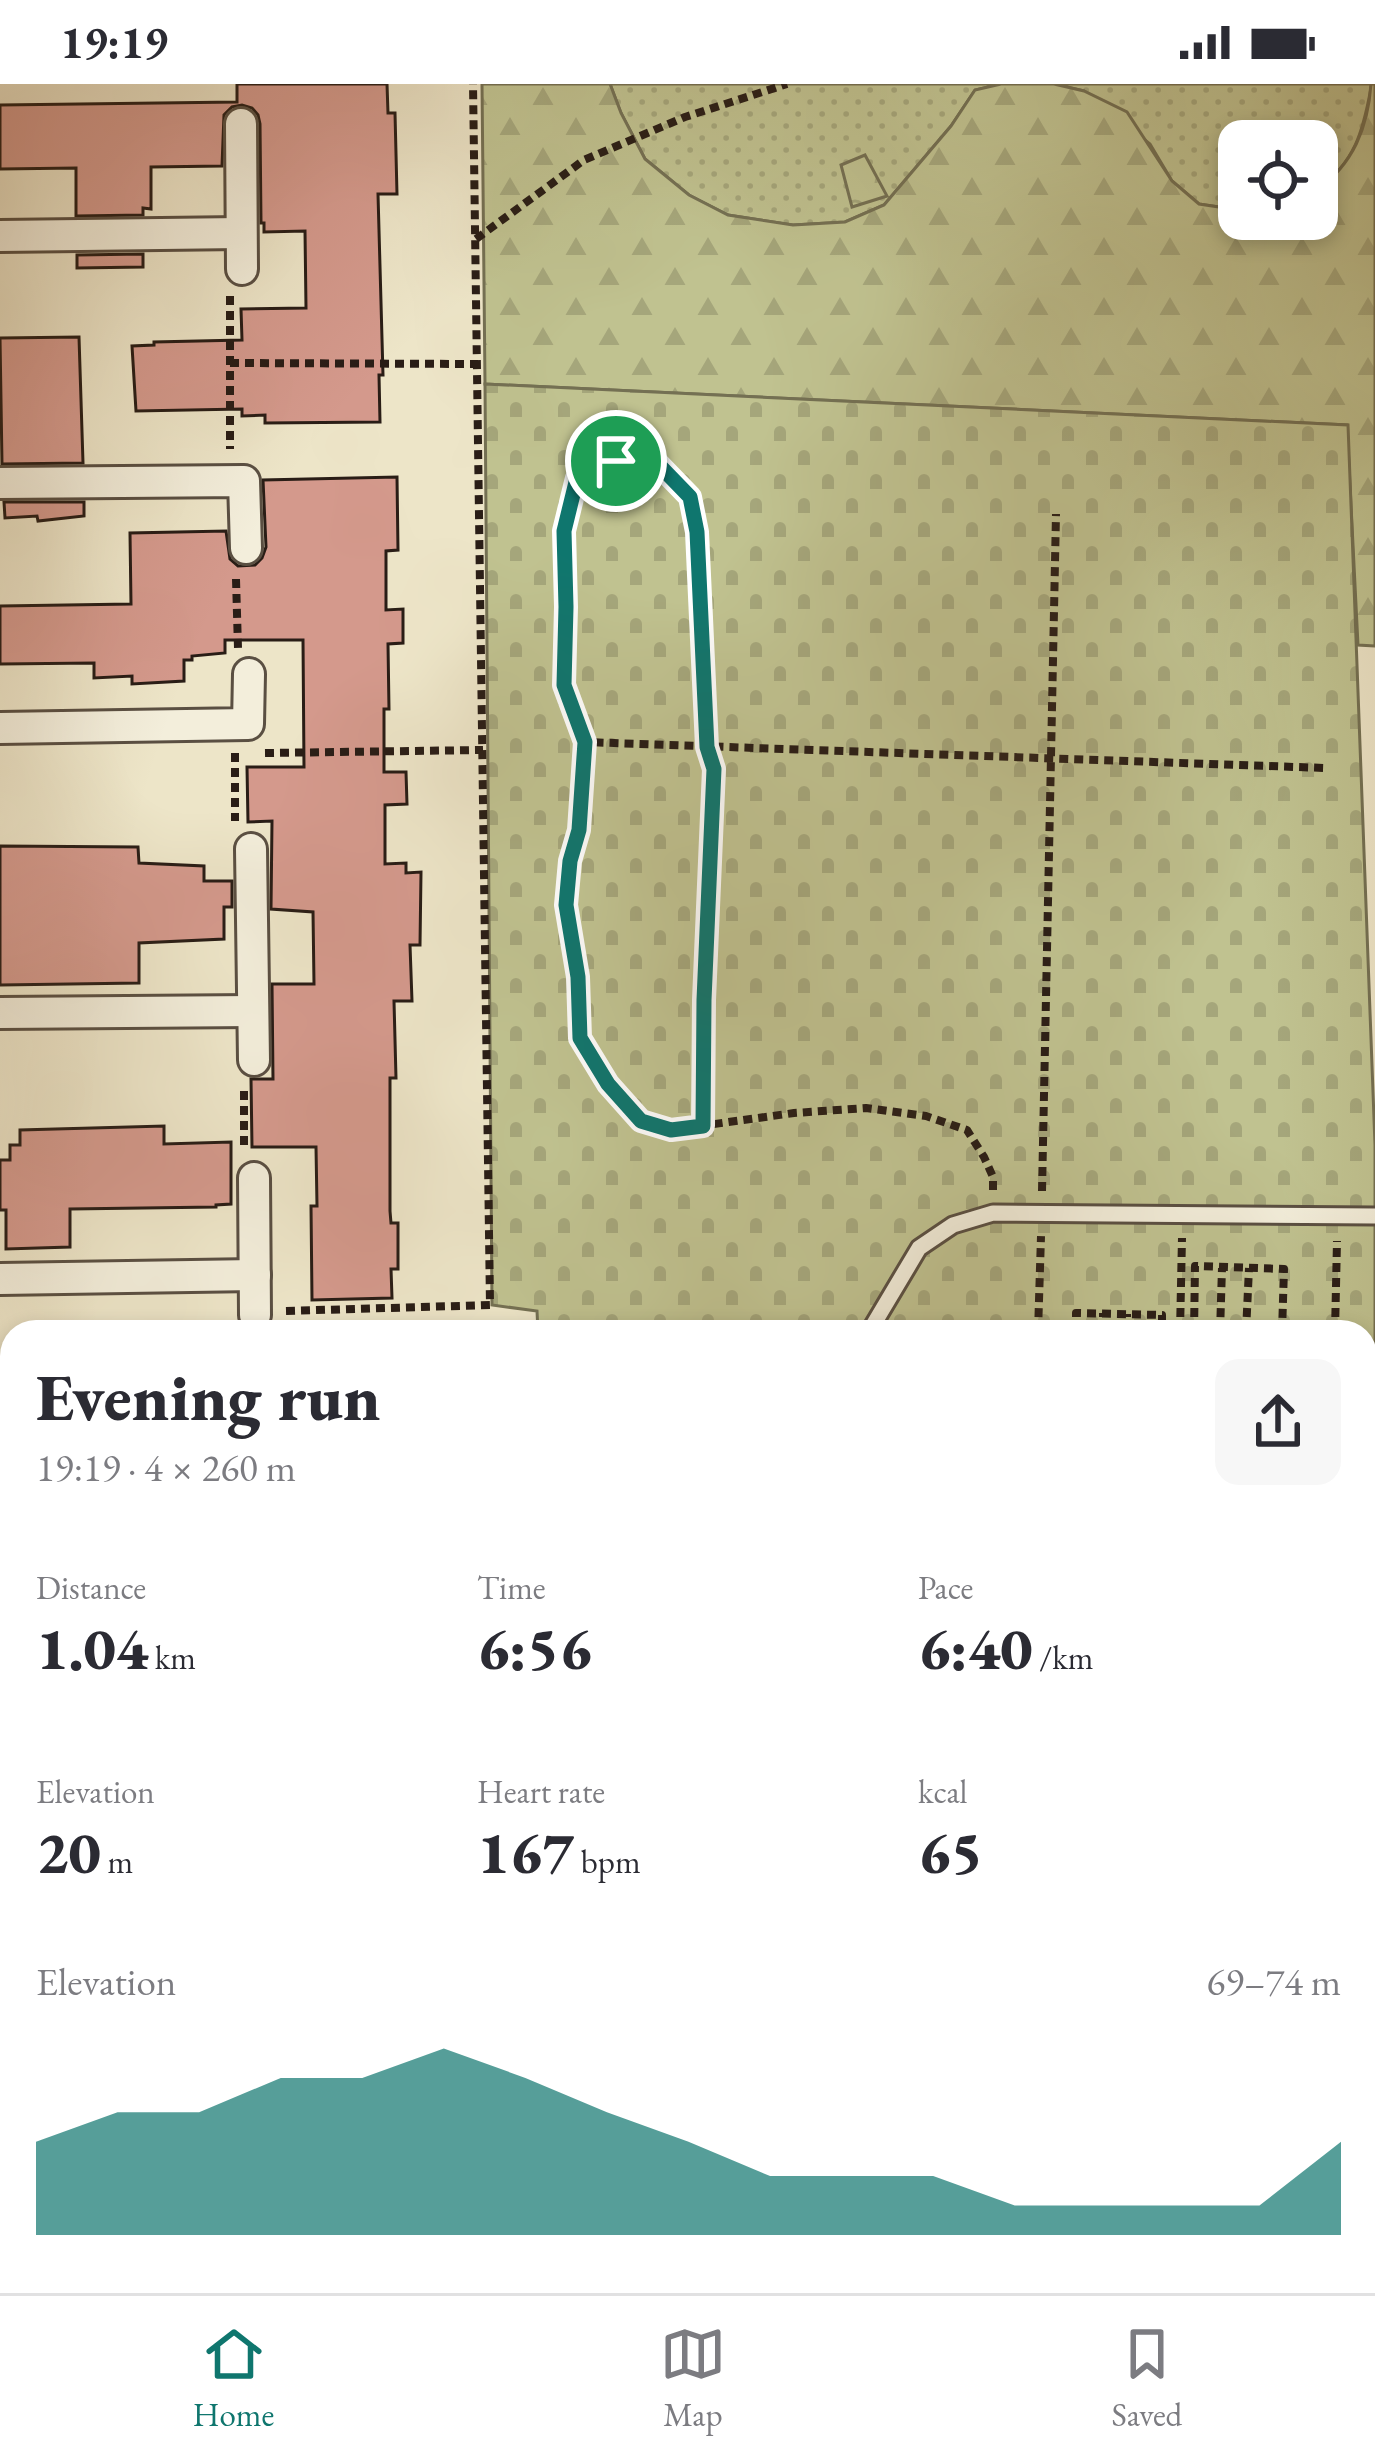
<!DOCTYPE html>
<html lang="en">
<head>
<meta charset="utf-8">
<style>
	:root { --surface:#fff; --page:#f7f7f7; --text:#2b2b33; --muted:#7c7c81; --line:#e1e1e2; --accent:#0f766e }
	body { margin:0; font-family:"EB Garamond",serif; background:var(--page); color:var(--text); height:100vh; display:flex; flex-direction:column; font-size:45px; white-space:nowrap }
	* { box-sizing:border-box; margin:0 }
	p { font-size:39px; color:var(--muted) }
	.icon { flex:none; width:66px; height:66px; fill:none; stroke:currentColor; stroke-width:2; stroke-linecap:round; stroke-linejoin:round }
	.map { position:relative; flex:1; overflow:hidden }
	.drawer { position:absolute; left:0px; top:1236px; width:1377px; height:975px; display:flex; flex-direction:column; background:var(--surface); border-radius:36px 36px 0 0; box-shadow:0 6px 18px #0003 }
	.drawer>* { flex:none }
	.fabs { position:absolute; left:1218px; top:36px; display:grid; gap:24px }
	.fabs a { display:grid; place-items:center; width:120px; height:120px; border-radius:24px; background:var(--surface); box-shadow:0 6px 18px #0003; font-size:60px }
	.pin { position:absolute; display:grid; place-items:center; width:102px; height:102px; color:#fff; margin:-51px; border:6px solid #fff; border-radius:50%; box-shadow:0 3px 12px #0007 }
	.round { display:grid; place-items:center; flex:none; width:126px; height:126px; border-radius:24px; background:var(--page) }
	.overview { display:flex; align-items:center; justify-content:space-between; height:204px; padding:0 36px }
	h1 { font-size:66px; font-weight:800; line-height:90px }
	.metrics { display:grid; grid-template-columns:repeat(3,1fr); gap:18px; height:204px; padding:12px 36px }
	.metrics div { display:grid; align-content:center }
	.metrics b { font-size:60px; font-weight:800 }
	.metrics small { font-size:33px; font-weight:400 }
	.metrics p { font-size:33px }
	.chart { height:336px; padding:24px 36px }
	.chart p { display:flex; justify-content:space-between }
	.chart svg { width:100%; height:216px; margin-top:12px; fill:var(--accent); opacity:.7 }
	.status { display:flex; justify-content:space-between; align-items:center; height:84px; padding:0 60px; background:var(--surface); direction:ltr }
	.status svg { height:33px; fill:currentColor }
	.menu { display:flex; justify-content:space-around; align-items:center; height:168px; border-top:3px solid var(--line); background:var(--surface); font-size:33px; color:var(--muted) }
	.menu a { display:grid; justify-items:center; gap:6px }
	.menu .active { color:var(--accent) }
	.map>svg:first-child { display:block }
</style>
</head>
<body>
<div class="status"><b>19:19</b><svg viewBox="0 0 49 12"><path d="M0 12V9h3v3zM5 12V6h3v6zM10 12V3h3v9zM15 12V0h3v12zM26 1h20v11H26zM47 4h2v5h-2z"/></svg></div>
<div class="map">
<svg width="1375" height="2209" viewBox="0 0 1375 2209">
	<defs>
		<pattern id="grass-dots" width="8" height="8" patternUnits="userSpaceOnUse" patternTransform="scale(3)"><rect width="8" height="8" fill="#c0c290"/><path d="M2 2h.1M6 6h.1" fill="none" stroke="#a5a67b" stroke-width="1.8" stroke-linecap="round"/></pattern>
		<pattern id="forest-firs" width="22" height="20" patternUnits="userSpaceOnUse" patternTransform="scale(3)"><rect width="22" height="20" fill="#c0c290"/><path d="M5 1l3.5 6h-7zM16 11l3.5 6h-7z" fill="#a5a67b"/></pattern>
		<pattern id="cemetery-stones" width="16" height="16" patternUnits="userSpaceOnUse" patternTransform="scale(3)"><rect width="16" height="16" fill="#c0c290"/><path d="M2 7V4a2 2 0 0 1 4 0v3zM10 15v-3a2 2 0 0 1 4 0v3z" fill="#a5a67b"/></pattern>
		<pattern id="park-crowns" width="20" height="18" patternUnits="userSpaceOnUse" patternTransform="scale(3)"><rect width="20" height="18" fill="#c0c290"/><path d="M2 6a3 3 0 1 1 6 0M12 15a3 3 0 1 1 6 0" fill="none" stroke="#a5a67b"/></pattern>
	</defs>
	<rect width="100%" height="100%" fill="#ede5c8"/>
	<filter id="stains"><feTurbulence type="fractalNoise" baseFrequency=".00167" numOctaves="4"/><feColorMatrix values="0 0 0 0 .2 0 0 0 0 .09 0 0 0 0 .02 0 0 0 .5 -.17"/></filter>
	<radialGradient id="worn" r=".72"><stop offset=".6" stop-color="#630" stop-opacity="0"/><stop offset="1" stop-color="#630" stop-opacity=".3"/></radialGradient>
	<g fill="url(#grass-dots)" stroke="#747053" stroke-width="3">
		<polygon points="610,0 1001,0 975,6 951,42 884,121 845,138 793,141 728,131 689,111 645,75 621,29"/>
		<path d="M 1054,0 L 1371,0 L 1371,4 C 1363,47 1355,79 1317,106 L 1317,57 L 1239,57 L 1239,126 L 1199,120 L 1172,97 L 1150,60 L 1084,7 Z"/>
	</g>
	<path fill="url(#forest-firs)" stroke="#747053" stroke-width="3" d="M 482,0 L 610,0 L 621,29 L 645,75 L 689,111 L 728,131 L 793,141 L 845,138 L 884,121 L 951,42 L 975,6 L 1001,0 L 1054,0 L 1084,7 L 1127,28 L 1172,97 L 1199,120 L 1239,126 L 1239,135 L 1317,135 L 1317,106 C 1353,80 1368,44 1371,0 L 1375,0 L 1375,562 L 1358,561 L 1347,341 L 485,300 Z"/>
	<polygon fill="url(#cemetery-stones)" stroke="#747053" stroke-width="3" points="485,300 1348,341 1375,1061 1375,2159 1365,2157 1365,1248 538,1248 537,1227 492,1221"/>
	<polygon fill="url(#park-crowns)" stroke="#747053" stroke-width="3" points="865,71 887,112 852,123 841,81"/>
	<g fill="#d4998c" stroke="#291d16" stroke-width="3">
		<polygon points="237,0 387,0 388,29 395,29 397,110 378,110 383,291 379,291 380,338 265,339 265,331 242,332 242,325 136,327 132,262 154,261 154,258 242,256 241,225 306,224 305,147 264,148 264,139 261,139 260,40 258,31 252,24 242,21 232,23 224,31 222,82 151,83 151,125 143,124 143,131 76,132 76,84 0,85 0,21 237,18"/>
		<polygon points="143,170 143,183 77,184 77,171"/>
		<polygon points="79,253 83,379 2,380 0,254"/>
		<polygon points="397,393 398,466 386,467 386,526 403,525 403,559 388,560 389,625 384,625 384,688 406,688 407,720 385,721 385,780 406,779 406,789 421,788 420,861 410,861 412,917 394,917 396,994 390,994 390,1127 391,1139 398,1139 398,1185 391,1185 392,1214 312,1216 311,1122 317,1122 316,1063 252,1063 251,995 273,995 272,900 314,900 313,828 271,825 272,737 248,738 247,683 304,683 303,556 225,556 225,569 192,572 192,576 184,576 184,597 132,600 132,592 94,594 94,579 0,580 0,522 131,520 130,449 226,447 230,475 238,482 255,481 262,474 266,463 263,396"/>
		<polygon points="4,418 84,418 84,432 38,437 37,432 5,434"/>
		<polygon points="0,762 138,763 139,779 204,782 204,797 232,797 232,823 224,823 224,855 139,859 139,899 0,901"/>
		<polygon points="164,1042 164,1060 231,1058 231,1120 216,1121 216,1123 70,1125 70,1163 6,1165 6,1126 0,1126 0,1076 10,1076 10,1061 20,1061 20,1046"/>
	</g>
	<g fill="none" stroke-linecap="round" stroke-linejoin="round">
		<defs>
			<g id="lane">
				<polyline points="869,1248 919,1164 953,1141 993,1129 1375,1132"/>
				<polyline points="251,2199 254,2209"/>
			</g>
			<g id="street">
				<polyline points="241,40 242,185"/>
				<polyline points="0,152 241,149"/>
				<polyline points="0,399 244,397 246,464"/>
				<polyline points="0,644 248,640 249,590"/>
				<polyline points="251,765 254,976"/>
				<polyline points="0,929 253,927"/>
				<polyline points="254,1094 255,1231"/>
				<polyline points="0,1195 255,1191"/>
				<polyline points="0,1452 12,1452"/>
			</g>
			<g id="secondary">
				<polyline points="0,2165 12,2163"/>
				<polyline points="1365,2183 1375,2186"/>
			</g>
		</defs>
		<use href="#lane" stroke="#5a4f42" stroke-width="21"/>
		<use href="#street" stroke="#5a4f42" stroke-width="36"/>
		<use href="#secondary" stroke="#291d16" stroke-width="48"/>
		<g stroke="#291d16" stroke-width="8" stroke-dasharray="9 6" stroke-linecap="butt">
			<polyline points="476,155 584,76 685,33 787,0"/>
			<polyline points="230,212 230,365"/>
			<polyline points="230,279 478,280"/>
			<polyline points="236,495 238,564"/>
			<polyline points="585,658 564,601 566,523 564,447 577,395 616,377 659,380 690,413 697,448 707,663 714,685 704,915 703,1042"/>
			<polyline points="235,669 235,737"/>
			<polyline points="265,669 483,666"/>
			<polyline points="244,1007 244,1064"/>
			<polyline points="993,1106 993,1093 984,1073 967,1046 926,1032 866,1024 794,1029 671,1046 641,1037 608,1000 580,954 578,893 566,821 570,777 579,746 585,658 1325,684"/>
			<polyline points="1042,1107 1056,430"/>
			<polyline points="286,1227 490,1221 473,0"/>
			<polyline points="1038,1248 1041,1152"/>
			<polyline points="1076,1248 1076,1229 1162,1231 1162,1248"/>
			<polyline points="1103,1248 1103,1229"/>
			<polyline points="1127,1248 1127,1230"/>
			<polyline points="1180,1248 1182,1154"/>
			<polyline points="1194,1248 1195,1182 1284,1185 1282,1248"/>
			<polyline points="1220,1248 1222,1184"/>
			<polyline points="1246,1248 1249,1184"/>
			<polyline points="1335,1248 1337,1157"/>
			<polyline points="1365,1592 1375,1592"/>
			<polyline points="1365,1679 1375,1679"/>
			<polyline points="1365,1817 1375,1817"/>
			<polyline points="1365,1868 1375,1868"/>
			<polyline points="1365,1963 1375,1963"/>
		</g>
		<use href="#lane" stroke="#f3eedb" stroke-width="15"/>
		<use href="#street" stroke="#f3eedb" stroke-width="30"/>
		<use href="#secondary" stroke="#f3eedb" stroke-width="42"/>
	</g>
	<g fill="none" stroke-linecap="round" stroke-linejoin="round">
		<defs>
			<polygon id="route" points="616,377 658,380 690,413 697,448 707,663 714,685 704,916 703,1042 671,1046 641,1037 608,1000 580,954 578,893 566,821 570,777 579,746 585,658 564,601 566,523 564,447 577,394"/>
		</defs>
		<use href="#route" stroke="#fff" stroke-width="24"/>
		<use href="#route" stroke="#0f766e" stroke-width="15"/>
	</g>
	<rect width="100%" height="100%" filter="url(#stains)"/>
	<rect width="100%" height="100%" fill="url(#worn)"/>
</svg>
<div class="fabs">
<a><svg class="icon" aria-label="locate" viewBox="0 0 24 24"><circle cx="12" cy="12" r="6"/><path d="M12 2v4M12 18v4M2 12h4M18 12h4"/></svg></a>
</div>
<div class="pin" style="left:616px;top:377px;background:#1e9e55"><svg class="icon" aria-label="arrive" viewBox="0 0 24 24"><path d="M6 21V4h12l-3 4 3 4H6"/></svg></div>
<section class="drawer">
<div class="overview"><div><h1>Evening run</h1><p>19:19 · 4 × 260 m</p></div><a class="round"><svg class="icon" aria-label="share" viewBox="0 0 24 24"><path d="M12 15V3M7 8l5-5 5 5M5 13v7h14v-7"/></svg></a></div>
<div class="metrics">
<div><p>Distance</p><b>1.04<small> km</small></b></div>
<div><p>Time</p><b>6:56</b></div>
<div><p>Pace</p><b>6:40<small> /km</small></b></div>
</div>
<div class="metrics">
<div><p>Elevation</p><b>20<small> m</small></b></div>
<div><p>Heart rate</p><b>167<small> bpm</small></b></div>
<div><p>kcal</p><b>65</b></div>
</div>
<div class="chart"><p><span>Elevation</span>69–74 m</p>
<svg viewBox="0 0 160 44" preserveAspectRatio="none"><path d="M0 44V25L10 19L20 19L30 12L40 12L50 6L60 12L70 19L80 25L90 32L100 32L110 32L120 38L130 38L140 38L150 38L160 25V44z"/></svg>
</div>
</section>
</div>
<nav class="menu">
<a class="active"><svg class="icon" aria-label="home" viewBox="0 0 24 24"><path d="M3 11l9-7 9 7M6 9v11h12V9"/></svg>Home</a>
<a><svg class="icon" aria-label="map" viewBox="0 0 24 24"><path d="M3 6l6-2 6 2 6-2v14l-6 2-6-2-6 2zM9 4v14M15 6v14"/></svg>Map</a>
<a><svg class="icon" aria-label="saved" viewBox="0 0 24 24"><path d="M7 4h10v16l-5-4-5 4z"/></svg>Saved</a>
</nav>
</body>
</html>
